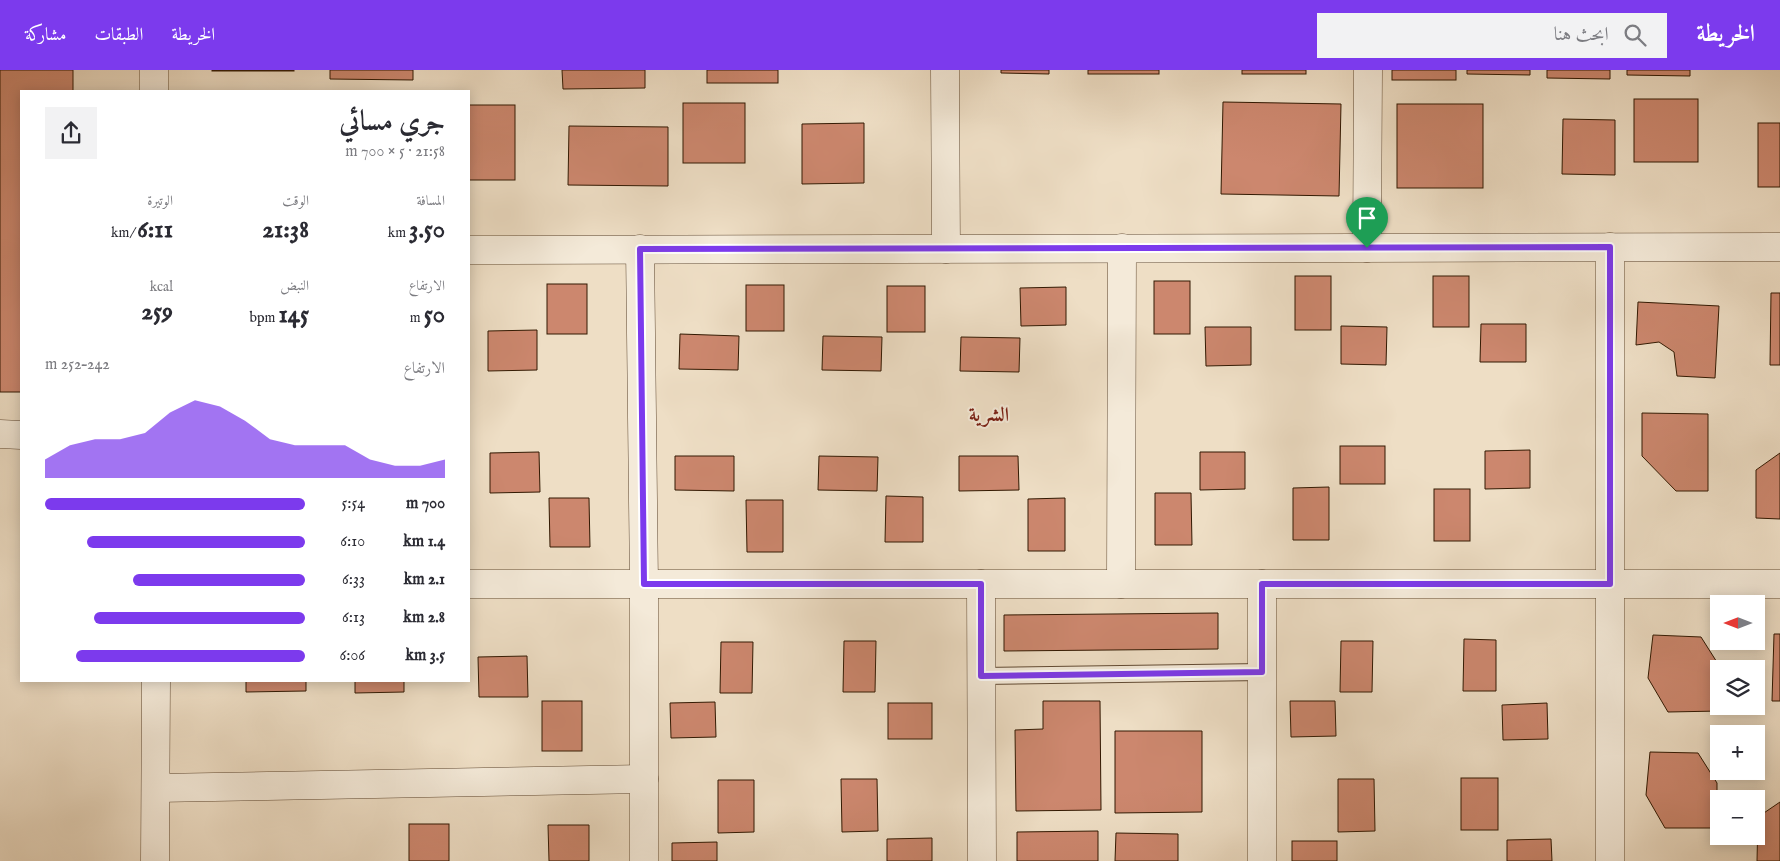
<!DOCTYPE html>
<html lang="ar">
<head>
<meta charset="utf-8">
<style>
	:root { --surface:#fff; --page:#f2f2f3; --text:#2b2b33; --muted:#7c7c81; --accent:#7c3aed }
	body { margin:0; font-family:"IM FELL English",Amiri,serif; background:var(--page); color:var(--text); direction:rtl; height:100vh; display:flex; flex-direction:column; font-size:19px; white-space:nowrap }
	* { box-sizing:border-box; margin:0 }
	p { font-size:16px; color:var(--muted) }
	.icon { flex:none; width:28px; height:28px; fill:none; stroke:currentColor; stroke-width:2; stroke-linecap:round; stroke-linejoin:round }
	.map { position:relative; flex:1; overflow:hidden; direction:ltr }
	.details { position:absolute; left:20px; top:20px; width:450px; height:592px; display:flex; flex-direction:column; background:var(--surface); border-radius:0px; box-shadow:0 2px 12px #0003; direction:rtl }
	.details>* { flex:none }
	.needle { width:32px; rotate:270deg }
	.controls { position:absolute; left:1710px; top:525px; display:grid; gap:10px }
	.controls a { display:grid; place-items:center; width:55px; height:55px; border-radius:0px; background:var(--surface); box-shadow:0 2px 12px #0003; font-size:25px }
	.pin { position:absolute; display:grid; place-items:center; width:42px; height:42px; color:#fff; margin:-51px -21px; border-radius:50% 50% 50% 0; rotate:-45deg; box-shadow:0 0 5px #0007 }
	.pin .icon { rotate:45deg }
	.round { display:grid; place-items:center; flex:none; width:52px; height:52px; border-radius:0px; background:var(--page) }
	.summary { display:flex; align-items:center; justify-content:space-between; height:85px; padding:0 25px }
	h1 { font-size:28px; font-weight:800; line-height:38px }
	.metrics { display:grid; grid-template-columns:repeat(3,1fr); gap:8px; height:85px; padding:5px 25px }
	.metrics div { display:grid; align-content:center }
	.metrics b { font-size:25px; font-weight:800 }
	.metrics small { font-size:14px; font-weight:400 }
	.metrics p { font-size:14px }
	.chart { height:140px; padding:10px 25px }
	.chart p { display:flex; justify-content:space-between }
	.chart svg { width:100%; height:90px; margin-top:5px; fill:var(--accent); opacity:.7 }
	ul { padding:0 25px; list-style:none; font-size:16px }
	li { display:grid; grid-template-columns:80px 60px 1fr; align-items:center; height:38px }
	li i { height:12px; border-radius:6px; background:var(--accent) }
	header { display:flex; align-items:center; gap:30px; box-sizing:border-box; height:70px; padding:0 25px; background:var(--accent); color:#fff }
	header strong { font-size:24px }
	nav { display:flex; gap:28px; margin-inline-start:auto; font-size:18px }
	.search { width:350px; height:45px; background:var(--page); display:flex; align-items:center; gap:12px; box-sizing:border-box; padding:0 18px; border-radius:0px; color:var(--muted); font-size:19px }
	.map>svg:first-child { display:block }
</style>
</head>
<body>
<header>
<strong>الخريطة</strong>
<div class="search"><svg class="icon" aria-label="search" viewBox="0 0 24 24"><circle cx="10" cy="10" r="6"/><path d="M15 15l6 6"/></svg>ابحث هنا</div>
<nav><a>الخريطة</a><a>الطبقات</a><a>مشاركة</a></nav>
</header>
<div class="map">
<svg width="1780" height="791" viewBox="0 0 1780 791">
	<rect width="100%" height="100%" fill="#eedec5"/>
	<filter id="stains"><feTurbulence type="fractalNoise" baseFrequency=".004" numOctaves="4"/><feColorMatrix values="0 0 0 0 .2 0 0 0 0 .09 0 0 0 0 .02 0 0 0 .5 -.17"/></filter>
	<radialGradient id="worn" r=".72"><stop offset=".6" stop-color="#630" stop-opacity="0"/><stop offset="1" stop-color="#630" stop-opacity=".3"/></radialGradient>
	<g fill="#cc876e" stroke="#321902">
		<polygon points="0,0 73,0 73,21 21,21 21,322 0,322"/>
		<rect x="212" y="0" width="82" height="1"/>
		<polygon points="330,0 413,0 413,10 330,9"/>
		<polygon points="562,0 645,0 645,18 563,19"/>
		<rect x="707" y="0" width="71" height="13"/>
		<polygon points="1001,0 1049,0 1049,4 1001,3"/>
		<rect x="1088" y="0" width="71" height="4"/>
		<rect x="1242" y="0" width="64" height="4"/>
		<rect x="1392" y="0" width="64" height="10"/>
		<polygon points="1467,0 1530,0 1530,5 1467,4"/>
		<polygon points="1547,0 1610,0 1610,9 1547,8"/>
		<polygon points="1627,0 1690,0 1690,6 1627,5"/>
		<rect x="1634" y="29" width="64" height="63"/>
		<polygon points="1223,32 1341,34 1339,126 1221,124"/>
		<rect x="683" y="33" width="62" height="60"/>
		<rect x="1397" y="34" width="86" height="84"/>
		<rect x="469" y="35" width="46" height="75"/>
		<polygon points="1563,49 1615,50 1615,105 1562,104"/>
		<polygon points="864,53 864,113 802,114 802,54"/>
		<rect x="1758" y="53" width="22" height="64"/>
		<polygon points="569,56 668,57 668,116 568,115"/>
		<rect x="1295" y="206" width="36" height="54"/>
		<rect x="1433" y="206" width="36" height="51"/>
		<rect x="1154" y="211" width="36" height="53"/>
		<rect x="547" y="214" width="40" height="50"/>
		<rect x="746" y="215" width="38" height="46"/>
		<rect x="887" y="216" width="38" height="46"/>
		<polygon points="1066,217 1066,255 1021,256 1020,218"/>
		<polygon points="1771,223 1780,223 1780,295 1770,295"/>
		<polygon points="1638,232 1719,236 1715,308 1677,306 1674,282 1659,272 1636,275"/>
		<polygon points="1481,254 1526,254 1526,292 1480,292"/>
		<polygon points="1341,256 1387,257 1386,295 1341,294"/>
		<polygon points="1205,257 1251,257 1251,295 1206,296"/>
		<polygon points="537,260 537,300 488,301 488,261"/>
		<polygon points="680,264 739,266 738,300 679,299"/>
		<polygon points="823,266 882,267 881,301 822,300"/>
		<polygon points="961,267 1020,268 1019,302 960,301"/>
		<polygon points="1642,343 1708,344 1708,421 1676,421 1642,386"/>
		<rect x="1340" y="376" width="45" height="38"/>
		<polygon points="1530,380 1530,418 1485,419 1485,381"/>
		<polygon points="539,382 540,422 490,423 490,383"/>
		<polygon points="1200,382 1245,382 1245,419 1200,420"/>
		<polygon points="1780,383 1780,449 1756,448 1756,400"/>
		<polygon points="675,386 734,386 734,421 675,420"/>
		<polygon points="819,386 878,387 877,421 818,420"/>
		<polygon points="959,386 1018,386 1019,420 959,421"/>
		<polygon points="1329,417 1329,470 1293,470 1293,418"/>
		<rect x="1434" y="419" width="36" height="52"/>
		<polygon points="1155,423 1191,423 1192,475 1155,475"/>
		<polygon points="886,426 923,427 923,472 885,472"/>
		<polygon points="549,428 589,428 590,477 550,477"/>
		<polygon points="1065,428 1065,481 1028,481 1028,429"/>
		<polygon points="746,430 783,430 783,482 747,482"/>
		<polygon points="1218,543 1218,579 1004,581 1004,545"/>
		<polygon points="1774,564 1780,564 1780,631 1772,631"/>
		<polygon points="1653,565 1701,567 1720,597 1720,641 1668,642 1648,608"/>
		<polygon points="1464,569 1496,570 1496,621 1463,621"/>
		<polygon points="844,571 876,571 875,622 843,622"/>
		<polygon points="1341,571 1373,571 1372,622 1340,622"/>
		<polygon points="721,572 753,572 752,623 720,623"/>
		<polygon points="527,586 528,627 479,627 478,587"/>
		<polygon points="246,611 306,611 306,621 246,622"/>
		<polygon points="355,611 404,611 404,622 355,623"/>
		<rect x="542" y="631" width="40" height="50"/>
		<polygon points="1043,631 1100,631 1101,740 1016,741 1015,660 1043,659"/>
		<polygon points="1290,631 1335,631 1336,666 1291,667"/>
		<polygon points="715,632 716,667 671,668 670,633"/>
		<rect x="888" y="633" width="44" height="36"/>
		<polygon points="1547,633 1548,669 1503,670 1502,635"/>
		<polygon points="1115,661 1202,661 1202,742 1115,743"/>
		<polygon points="1650,682 1698,683 1717,713 1717,758 1665,758 1646,725"/>
		<rect x="1461" y="708" width="37" height="52"/>
		<polygon points="841,709 877,709 878,761 842,762"/>
		<polygon points="1338,709 1374,709 1375,761 1338,762"/>
		<polygon points="718,710 754,710 754,762 718,763"/>
		<polygon points="1780,732 1780,791 1757,791 1758,747"/>
		<rect x="409" y="754" width="40" height="37"/>
		<polygon points="548,755 589,755 589,791 549,791"/>
		<polygon points="1098,761 1098,791 1017,791 1017,762"/>
		<polygon points="1116,763 1178,764 1178,791 1115,791"/>
		<polygon points="932,768 932,791 887,791 887,769"/>
		<polygon points="1551,769 1552,791 1507,791 1507,770"/>
		<rect x="1292" y="771" width="45" height="20"/>
		<polygon points="717,772 717,791 672,791 672,773"/>
	</g>
	<g fill="none" stroke-linecap="round" stroke-linejoin="round">
		<defs>
			<polyline id="service" points="981,606 1262,602"/>
			<g id="minor">
				<polyline points="945,0 946,179"/>
				<polyline points="1610,177 1610,791"/>
				<polyline points="1367,178 1368,0"/>
				<polyline points="640,179 644,514 644,791"/>
				<polyline points="469,180 1780,177"/>
				<polyline points="0,364 21,365"/>
				<polyline points="469,514 1780,514"/>
				<polyline points="981,514 982,791"/>
				<polyline points="1121,514 1122,178"/>
				<polyline points="1262,514 1262,791"/>
				<polyline points="157,718 644,709"/>
			</g>
			<g id="tertiary">
				<polyline points="154,0 154,21"/>
				<polyline points="155,791 156,611"/>
			</g>
		</defs>
		<use href="#service" stroke="#614a33" stroke-width="18"/>
		<use href="#minor" stroke="#614a33" stroke-width="29"/>
		<use href="#tertiary" stroke="#614a33" stroke-width="29"/>
		<use href="#service" stroke="#f4ead9" stroke-width="16"/>
		<use href="#minor" stroke="#f4ead9" stroke-width="28"/>
		<use href="#tertiary" stroke="#f4ead9" stroke-width="28"/>
	</g>
	<g fill="none" stroke-linecap="round" stroke-linejoin="round">
		<defs>
			<polygon id="route" points="1610,177 1610,514 1262,514 1262,602 981,606 981,514 644,514 640,179"/>
		</defs>
		<use href="#route" stroke="#fff" stroke-width="10"/>
		<use href="#route" stroke="#7c3aed" stroke-width="6"/>
	</g>
	<g text-anchor="middle" dominant-baseline="central" stroke-width="4" stroke-linejoin="round" paint-order="stroke">
		<g font-size="20" font-weight="bold" fill="#7a1f14" stroke="#f4ead9">
			<text x="989" y="345">الشرية</text>
		</g>
	</g>
	<rect width="100%" height="100%" filter="url(#stains)"/>
	<rect width="100%" height="100%" fill="url(#worn)"/>
</svg>
<div class="controls">
<a><svg class="needle" viewBox="-14 -14 28 28"><path d="M0-13l5 13h-10z" fill="#e53935"/><path d="M0 13l5-13h-10z" fill="#7c7c81"/></svg></a>
<a><svg class="icon" aria-label="layers" viewBox="0 0 24 24"><path d="M12 4l9 5-9 5-9-5zM3 14l9 5 9-5"/></svg></a>
<a>+</a>
<a>−</a>
</div>
<div class="pin" style="left:1367px;top:178px;background:#1e9e55"><svg class="icon" aria-label="arrive" viewBox="0 0 24 24"><path d="M6 21V4h12l-3 4 3 4H6"/></svg></div>
<section class="details">
<div class="summary"><div><h1>جري مسائي</h1><p>21:58 · 5 × 700 m</p></div><a class="round"><svg class="icon" aria-label="share" viewBox="0 0 24 24"><path d="M12 15V3M7 8l5-5 5 5M5 13v7h14v-7"/></svg></a></div>
<div class="metrics">
<div><p>المسافة</p><b>3.50<small> km</small></b></div>
<div><p>الوقت</p><b>21:38</b></div>
<div><p>الوتيرة</p><b>6:11<small> /km</small></b></div>
</div>
<div class="metrics">
<div><p>الارتفاع</p><b>50<small> m</small></b></div>
<div><p>النبض</p><b>145<small> bpm</small></b></div>
<div><p>kcal</p><b>259</b></div>
</div>
<div class="chart"><p><span>الارتفاع</span>242–252 m</p>
<svg viewBox="0 0 160 44" preserveAspectRatio="none"><path d="M0 44V35L10 28L20 25L30 25L40 22L50 12L60 6L70 9L80 16L90 25L100 28L110 28L120 28L130 35L140 38L150 38L160 35V44z"/></svg>
</div>
<ul>
<li><b>700 m</b>5:54<i style="width:100%"></i></li>
<li><b>1.4 km</b>6:10<i style="width:84%"></i></li>
<li><b>2.1 km</b>6:33<i style="width:66%"></i></li>
<li><b>2.8 km</b>6:13<i style="width:81%"></i></li>
<li><b>3.5 km</b>6:06<i style="width:88%"></i></li>
</ul>
</section>
</div>
</body>
</html>
